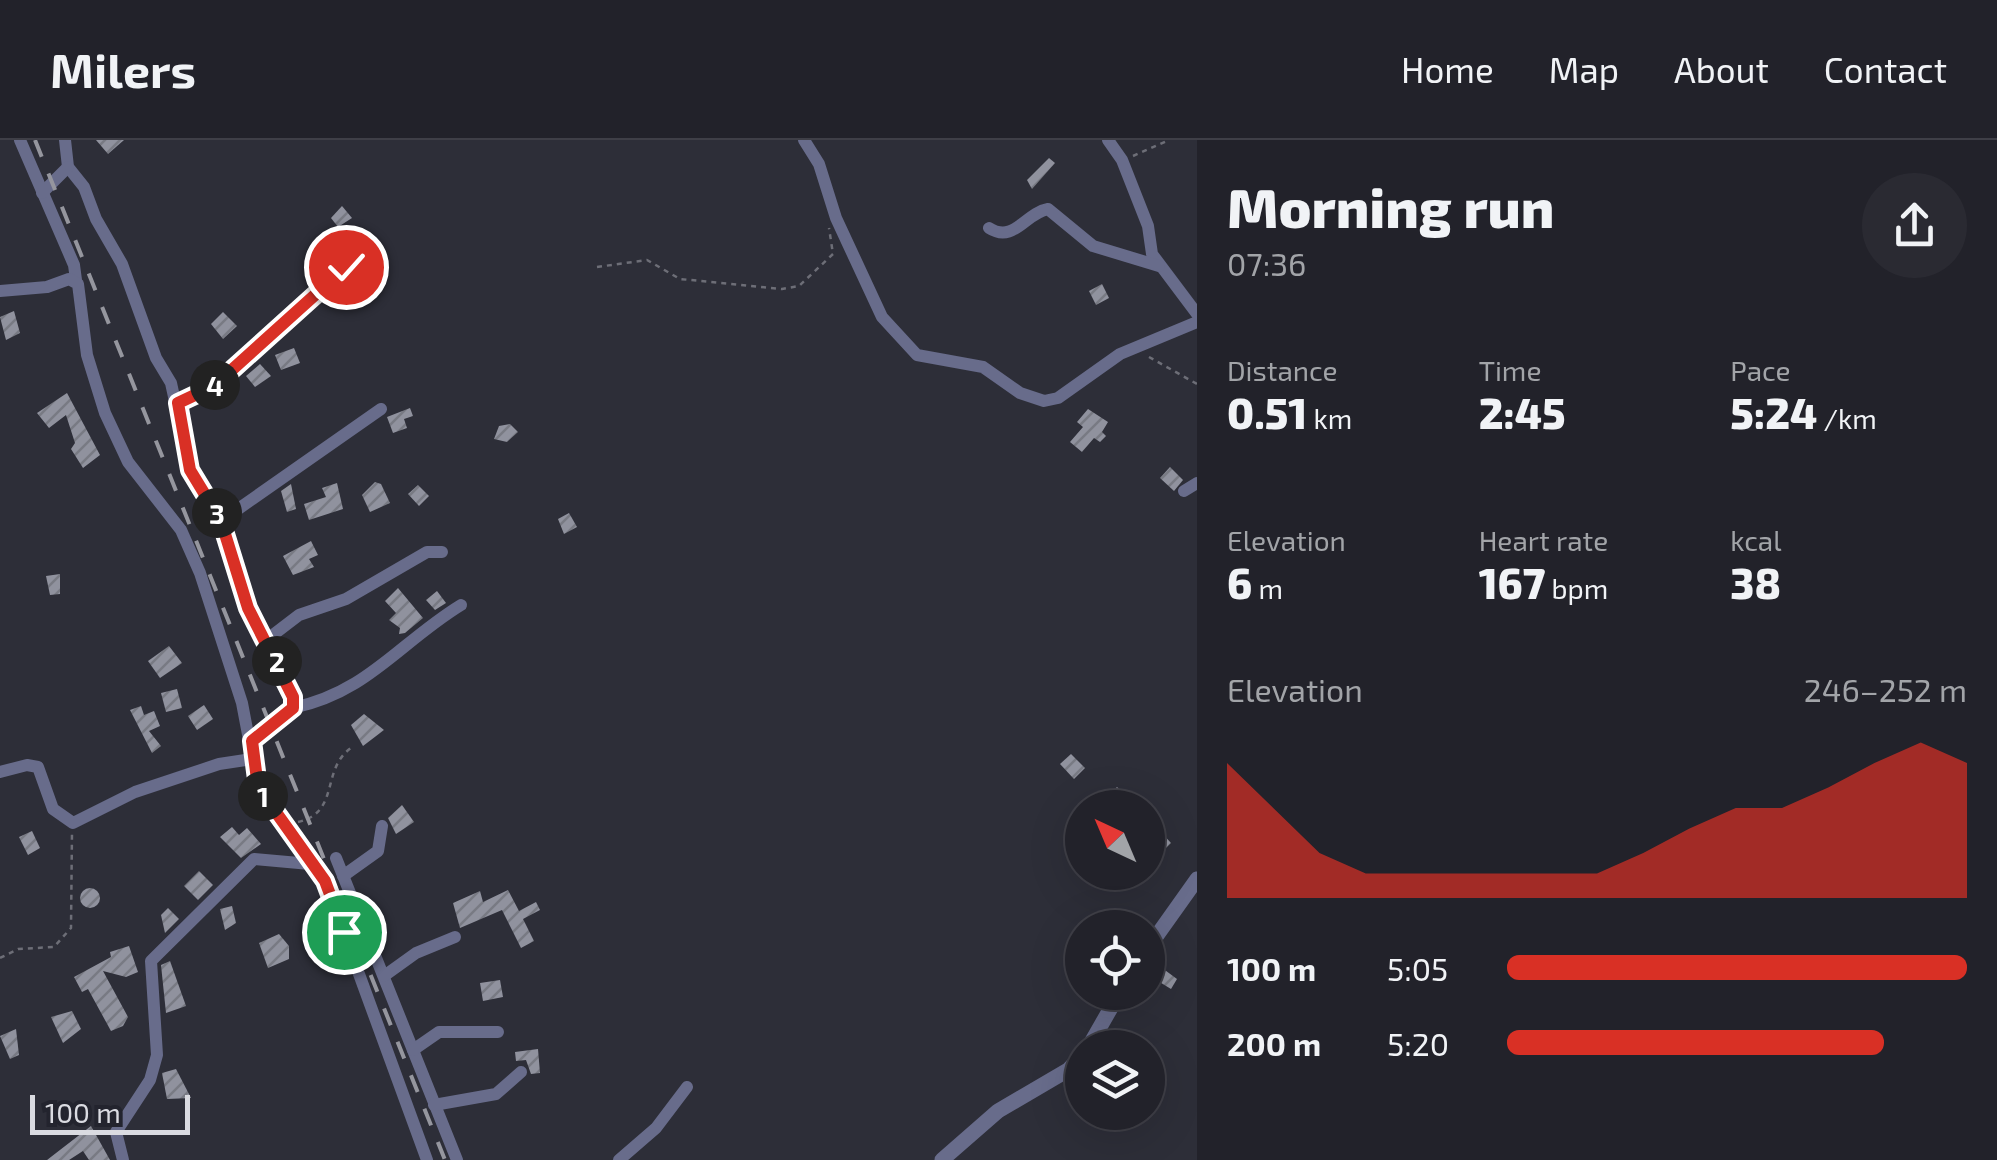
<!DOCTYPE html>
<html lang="en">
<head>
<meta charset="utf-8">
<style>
	:root { --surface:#22222a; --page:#2a2a32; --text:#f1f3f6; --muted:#a2a4a8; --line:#3f3f47; --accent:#d93025 }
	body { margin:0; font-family:"Exo 2",sans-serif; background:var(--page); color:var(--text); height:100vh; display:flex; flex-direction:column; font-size:38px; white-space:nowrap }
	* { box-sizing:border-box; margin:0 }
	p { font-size:32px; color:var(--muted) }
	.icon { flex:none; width:55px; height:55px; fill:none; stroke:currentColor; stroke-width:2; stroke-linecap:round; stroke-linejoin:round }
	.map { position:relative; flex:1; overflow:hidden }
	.sheet { display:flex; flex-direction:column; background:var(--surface); width:800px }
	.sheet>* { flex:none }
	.needle { width:65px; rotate:316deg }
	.tools { position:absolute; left:1065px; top:650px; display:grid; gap:20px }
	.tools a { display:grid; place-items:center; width:100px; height:100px; border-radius:50%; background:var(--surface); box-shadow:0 10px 40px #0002,0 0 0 2px var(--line); font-size:50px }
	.scale { position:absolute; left:30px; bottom:25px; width:160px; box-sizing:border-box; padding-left:10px; border:5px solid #dadbe1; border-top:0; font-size:28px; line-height:35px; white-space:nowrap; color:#dadbe1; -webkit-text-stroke:8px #23242e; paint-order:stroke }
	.pin { position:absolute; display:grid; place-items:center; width:85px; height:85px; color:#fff; margin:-42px; border:5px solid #fff; border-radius:50%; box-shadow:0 2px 10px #0007 }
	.km { position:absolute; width:50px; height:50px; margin:-25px; border-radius:50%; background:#222; color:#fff; font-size:28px; line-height:50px; text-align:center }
	.round { display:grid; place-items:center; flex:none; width:105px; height:105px; border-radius:52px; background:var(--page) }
	.headline { display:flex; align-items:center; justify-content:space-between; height:170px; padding:0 30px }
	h1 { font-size:55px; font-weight:800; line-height:75px }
	.figures { display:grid; grid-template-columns:repeat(3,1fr); gap:15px; height:170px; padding:10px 30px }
	.figures div { display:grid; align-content:center }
	.figures b { font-size:42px; font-weight:800 }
	.figures small { font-size:28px; font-weight:400 }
	.figures p { font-size:28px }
	.chart { height:280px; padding:20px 30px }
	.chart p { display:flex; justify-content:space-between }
	.chart svg { width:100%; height:180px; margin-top:10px; fill:var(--accent); opacity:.7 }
	ul { padding:0 30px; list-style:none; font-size:32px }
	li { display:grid; grid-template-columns:160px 120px 1fr; align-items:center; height:75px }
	li i { height:25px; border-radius:12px; background:var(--accent) }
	header { display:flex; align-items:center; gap:60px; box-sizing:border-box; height:140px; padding:0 50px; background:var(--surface); border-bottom:2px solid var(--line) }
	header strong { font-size:48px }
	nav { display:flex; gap:55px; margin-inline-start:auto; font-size:35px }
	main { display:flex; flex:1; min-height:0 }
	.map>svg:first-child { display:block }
</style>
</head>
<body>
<header>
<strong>Milers</strong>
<nav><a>Home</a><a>Map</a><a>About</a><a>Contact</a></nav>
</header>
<main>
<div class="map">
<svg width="1197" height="1020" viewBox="0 0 1197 1020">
	<defs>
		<pattern id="building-hatch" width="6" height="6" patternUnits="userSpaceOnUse" patternTransform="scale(2.5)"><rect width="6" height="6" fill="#90929e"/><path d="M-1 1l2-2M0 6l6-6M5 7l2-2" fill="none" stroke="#787a83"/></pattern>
	</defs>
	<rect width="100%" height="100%" fill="#2d2e38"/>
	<g fill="url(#building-hatch)">
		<polygon points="96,0 124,0 108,14"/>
		<polygon points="1049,18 1055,23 1032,49 1027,40"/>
		<polygon points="342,66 352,78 338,87 331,78"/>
		<polygon points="1102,144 1109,158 1096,165 1089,151"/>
		<polygon points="14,171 20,193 6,200 0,177"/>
		<polygon points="223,172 237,186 223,199 211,184"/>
		<polygon points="294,208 300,223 281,230 275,215"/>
		<polygon points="260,224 271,236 255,247 246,236"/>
		<polygon points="67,253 100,315 83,328 71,309 75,303 66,275 49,288 37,273"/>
		<polygon points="410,268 413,276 404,279 407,288 393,293 387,277"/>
		<polygon points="1088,269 1108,282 1102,292 1106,296 1100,302 1094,298 1082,312 1070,302 1083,287 1077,282"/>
		<polygon points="510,284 518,292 507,302 494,299 499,286"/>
		<polygon points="1170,327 1183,340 1174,351 1160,338"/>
		<polygon points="375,342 381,344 390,363 370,372 362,355"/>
		<polygon points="337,343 343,369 309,380 304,364 326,357 322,348"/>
		<polygon points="291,344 296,369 287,372 281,351"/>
		<polygon points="418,345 429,356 419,366 408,354"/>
		<polygon points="569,373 577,387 564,394 558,379"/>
		<polygon points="311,401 318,415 309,419 314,427 293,435 283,416"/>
		<polygon points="60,434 60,454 50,455 46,436"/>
		<polygon points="398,448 423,478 405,493 399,494 400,488 389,480 396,473 385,461"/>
		<polygon points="437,451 446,463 435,470 426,460"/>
		<polygon points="169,506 182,523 160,538 148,521"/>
		<polygon points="177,549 182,568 166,572 161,553"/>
		<polygon points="204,565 213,579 197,590 188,576"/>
		<polygon points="141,566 144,575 154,571 160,586 149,591 161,606 152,613 130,570"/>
		<polygon points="364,574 384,590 363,606 351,585"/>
		<polygon points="1071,614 1085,628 1074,639 1060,624"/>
		<polygon points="1117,647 1130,660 1123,668 1097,668"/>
		<polygon points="402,665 414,682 396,694 388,678"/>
		<polygon points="1148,678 1171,703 1160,714 1148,701"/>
		<polygon points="232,687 239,695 247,688 261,704 241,718 220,697"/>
		<polygon points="32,691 40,708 28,715 19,697"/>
		<polygon points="199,731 213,745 198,760 184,746"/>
		<circle cx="90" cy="758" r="10"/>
		<polygon points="508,750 519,771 536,762 540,770 523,779 534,801 521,808 502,770 460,788 453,763 480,751 483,762"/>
		<polygon points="232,766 236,783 225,790 220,769"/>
		<polygon points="168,768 179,779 165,793 161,775"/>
		<polygon points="279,794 289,806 289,819 268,828 259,803"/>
		<polygon points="129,806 138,832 126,837 103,831 128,877 123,886 111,891 88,849 82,852 74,837 111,817 110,812"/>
		<polygon points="170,821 186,866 166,873 161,825"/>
		<polygon points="1154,822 1177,839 1171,849 1148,835"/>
		<polygon points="500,840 503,857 483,861 480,843"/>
		<polygon points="72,871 81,889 63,903 51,877"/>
		<polygon points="16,889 19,915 10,919 0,896"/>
		<polygon points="538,909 540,933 531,934 526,920 516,921 515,912"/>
		<polygon points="176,929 191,958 167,959 162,933"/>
		<polygon points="91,986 110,1020 89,1020 83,1011 69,1020 47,1020"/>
	</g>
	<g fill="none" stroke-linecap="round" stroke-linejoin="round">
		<g stroke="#6d6e77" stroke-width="2.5" stroke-dasharray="5 5" stroke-linecap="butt">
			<polyline points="1133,16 1169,0"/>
			<polyline points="597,127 647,120 680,139 782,149 799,146 833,114 829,88"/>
			<polyline points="1149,217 1197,244"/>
			<path d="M 298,682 C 342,672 319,627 354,606"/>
			<polyline points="0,818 18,809 54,807 71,788 72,692"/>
		</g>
		<g stroke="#686c8b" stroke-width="12">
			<polyline points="20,0 74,125 76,140"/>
			<polyline points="65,0 68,27 84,47 96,79 122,124 156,218 171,243 190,330 221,381 248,467 293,557 293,568 252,601"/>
			<polyline points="804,0 819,24 836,78 882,177 917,215 983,227 1020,253 1044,261 1058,258 1120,214 1197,182"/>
			<polyline points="1108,0 1122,20 1148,86 1152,114 1197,174"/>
			<polyline points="42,53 68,27"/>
			<path d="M 989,88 C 1014,104 1025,73 1048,69 L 1093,106 L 1159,126"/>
			<polyline points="0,151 47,147 69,139 78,144 87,215 105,273 128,322 181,390 200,433 242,563 258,647 325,741 427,1020"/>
			<polyline points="178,263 213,245 346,127"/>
			<polyline points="1184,351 1197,343"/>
			<polyline points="221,381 381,269"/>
			<polyline points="265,501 299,475 346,459 427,412 442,412"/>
			<path d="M 293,568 C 368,552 399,503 461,465"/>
			<polyline points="0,632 27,625 38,627 53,669 73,683 135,652 219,624 252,619"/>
			<polyline points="336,718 457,1020"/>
			<polyline points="343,736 378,711 382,686"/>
			<polyline points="384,836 416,813 455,797"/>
			<polyline points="413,910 439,892 498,892"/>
			<polyline points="434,965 496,954 521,932"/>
			<polyline points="123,1020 116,992 150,940 157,915 151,821 254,719 310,724"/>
			<polyline points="619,1020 656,988 687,947"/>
		</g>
		<g stroke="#686c8b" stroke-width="15">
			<polyline points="1148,808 1197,739"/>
			<polyline points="1088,908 1120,852"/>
			<polyline points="942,1020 998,971 1068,930 1082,915"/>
		</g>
		<polyline stroke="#95969e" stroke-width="4" stroke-dasharray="18 18" stroke-linecap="butt" points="35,0 445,1020"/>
	</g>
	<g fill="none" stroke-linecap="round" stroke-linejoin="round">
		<defs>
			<polyline id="route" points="344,792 325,741 258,647 252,601 293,568 293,557 248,468 221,381 190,330 178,263 214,246 346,127"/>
		</defs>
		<use href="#route" stroke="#fff" stroke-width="20"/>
		<use href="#route" stroke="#d93025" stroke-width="12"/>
	</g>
</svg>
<div class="tools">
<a><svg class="needle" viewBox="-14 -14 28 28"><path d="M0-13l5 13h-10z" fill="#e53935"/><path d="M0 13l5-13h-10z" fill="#a2a4a8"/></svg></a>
<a><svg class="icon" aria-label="locate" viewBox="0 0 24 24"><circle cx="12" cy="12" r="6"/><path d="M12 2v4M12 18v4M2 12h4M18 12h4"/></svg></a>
<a><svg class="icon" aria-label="layers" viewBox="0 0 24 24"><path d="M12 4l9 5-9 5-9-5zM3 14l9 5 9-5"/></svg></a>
</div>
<div class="scale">100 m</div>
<div class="pin" style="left:344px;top:792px;background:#1e9e55"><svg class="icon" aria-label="arrive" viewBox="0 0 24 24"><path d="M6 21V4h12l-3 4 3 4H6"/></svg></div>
<div class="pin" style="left:346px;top:127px;background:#d93025"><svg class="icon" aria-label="check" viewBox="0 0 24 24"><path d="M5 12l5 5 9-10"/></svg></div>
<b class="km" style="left:263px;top:656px">1</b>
<b class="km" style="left:277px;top:521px">2</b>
<b class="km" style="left:217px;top:373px">3</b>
<b class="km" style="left:215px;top:245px">4</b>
</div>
<section class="sheet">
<div class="headline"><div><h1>Morning run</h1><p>07:36</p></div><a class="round"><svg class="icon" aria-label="share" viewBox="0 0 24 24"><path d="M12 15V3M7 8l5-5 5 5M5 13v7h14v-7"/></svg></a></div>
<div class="figures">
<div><p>Distance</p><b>0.51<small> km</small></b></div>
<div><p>Time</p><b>2:45</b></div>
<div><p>Pace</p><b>5:24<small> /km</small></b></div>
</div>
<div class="figures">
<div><p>Elevation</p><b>6<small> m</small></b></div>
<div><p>Heart rate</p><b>167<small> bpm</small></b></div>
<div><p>kcal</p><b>38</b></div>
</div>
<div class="chart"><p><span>Elevation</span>246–252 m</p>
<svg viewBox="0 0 160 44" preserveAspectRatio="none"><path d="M0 44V11L10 22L20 33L30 38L40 38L50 38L60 38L70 38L80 38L90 33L100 27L110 22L120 22L130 17L140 11L150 6L160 11V44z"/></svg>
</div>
<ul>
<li><b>100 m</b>5:05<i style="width:100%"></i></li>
<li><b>200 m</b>5:20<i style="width:82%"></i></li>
</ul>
</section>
</main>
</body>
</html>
